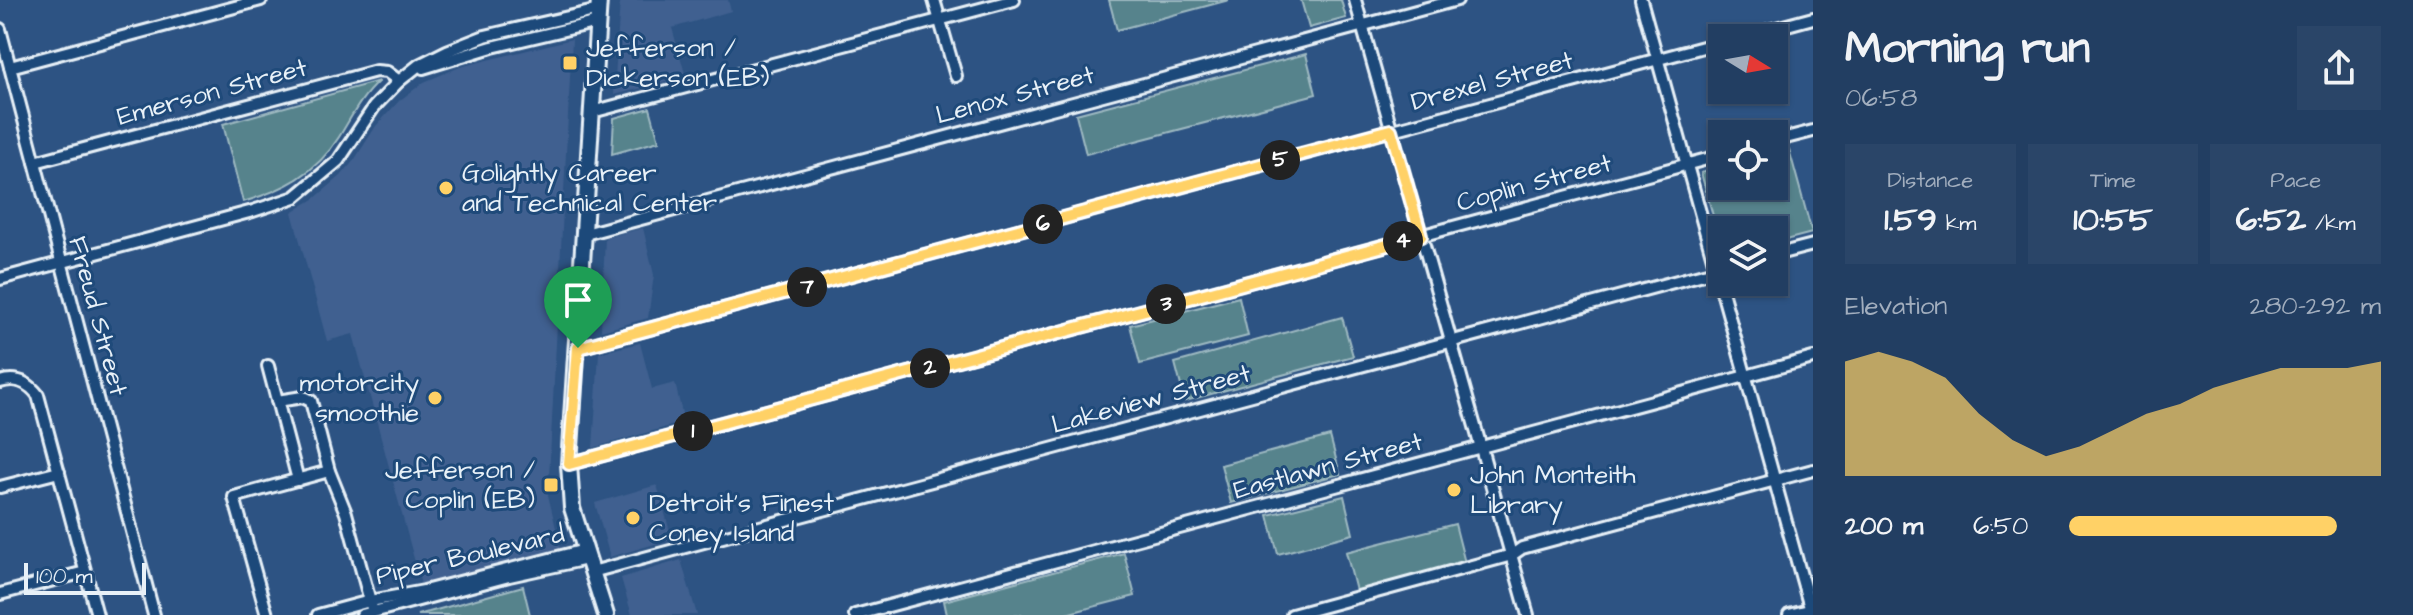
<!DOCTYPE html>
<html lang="en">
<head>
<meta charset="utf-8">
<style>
	:root { --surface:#223e62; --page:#2a4568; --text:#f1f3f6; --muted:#a2aebe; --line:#3f5777; --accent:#ffd166 }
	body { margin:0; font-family:"Architects Daughter",sans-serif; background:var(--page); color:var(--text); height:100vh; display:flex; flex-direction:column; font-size:30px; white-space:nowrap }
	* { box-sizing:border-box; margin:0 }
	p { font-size:26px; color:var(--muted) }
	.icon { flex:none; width:44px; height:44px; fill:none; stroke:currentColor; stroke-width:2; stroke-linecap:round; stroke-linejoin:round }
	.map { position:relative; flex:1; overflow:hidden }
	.details { display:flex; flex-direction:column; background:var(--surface); width:600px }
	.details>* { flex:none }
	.needle { width:52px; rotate:101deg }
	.fabs { position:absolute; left:1708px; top:24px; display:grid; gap:16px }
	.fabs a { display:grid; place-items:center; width:80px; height:80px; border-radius:0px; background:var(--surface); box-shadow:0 2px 6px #0004,0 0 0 2px var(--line); font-size:40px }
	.scale { position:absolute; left:24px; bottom:20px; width:122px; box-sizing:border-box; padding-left:8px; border:4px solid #e8f1f8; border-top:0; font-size:22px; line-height:28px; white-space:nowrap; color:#e8f1f8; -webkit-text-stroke:6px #1f4a7a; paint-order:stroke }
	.pin { position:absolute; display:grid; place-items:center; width:68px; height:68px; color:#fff; margin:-82px -34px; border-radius:50% 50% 50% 0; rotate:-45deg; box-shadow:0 0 8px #0007 }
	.pin .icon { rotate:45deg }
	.km { position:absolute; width:40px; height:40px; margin:-20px; border-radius:50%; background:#222; color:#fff; font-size:22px; line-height:40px; text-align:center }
	.round { display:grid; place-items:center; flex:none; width:84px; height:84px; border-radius:0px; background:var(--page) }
	.overview { display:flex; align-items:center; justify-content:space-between; height:136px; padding:0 32px }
	h1 { font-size:44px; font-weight:800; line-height:60px }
	.stats { display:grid; grid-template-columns:repeat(3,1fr); gap:12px; height:136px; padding:8px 32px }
	.stats div { display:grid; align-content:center; border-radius:0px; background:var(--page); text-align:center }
	.stats b { font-size:34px; font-weight:800 }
	.stats small { font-size:22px; font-weight:400 }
	.stats p { font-size:22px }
	.chart { height:224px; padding:16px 32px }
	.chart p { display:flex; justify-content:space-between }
	.chart svg { width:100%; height:144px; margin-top:8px; fill:var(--accent); opacity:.7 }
	ul { padding:0 32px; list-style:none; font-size:26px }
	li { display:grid; grid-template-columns:128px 96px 1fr; align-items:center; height:60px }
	li i { height:20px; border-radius:10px; background:var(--accent) }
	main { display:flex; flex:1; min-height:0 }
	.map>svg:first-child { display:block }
</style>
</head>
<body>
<main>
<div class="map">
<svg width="1813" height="615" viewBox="0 0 1813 615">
	<rect width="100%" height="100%" fill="#2d5383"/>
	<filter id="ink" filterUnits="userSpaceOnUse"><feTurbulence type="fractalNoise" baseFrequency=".0125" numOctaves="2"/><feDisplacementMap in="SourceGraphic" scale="16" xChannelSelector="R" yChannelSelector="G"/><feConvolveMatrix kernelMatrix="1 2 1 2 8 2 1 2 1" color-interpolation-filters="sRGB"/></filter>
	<g filter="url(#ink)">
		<g fill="#406190">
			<polygon points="620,0 728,0 731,11 672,28 686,77 614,95"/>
			<polygon points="572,39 548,495 561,549 422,588 353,334 327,341 292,212 314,199 341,176 355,159 376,126 399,101 424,82 460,67"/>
			<polygon points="643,228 654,275 648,318 601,331 605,238"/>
			<polygon points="640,343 652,389 675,383 684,422 593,448 599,353"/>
			<polygon points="657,485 672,539 610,557 595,503"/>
			<polygon points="681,560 697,615 632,615 621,578"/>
		</g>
		<g fill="#56838c" stroke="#9fbac2" stroke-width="2">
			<polygon points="1109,0 1229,0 1117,30"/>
			<polygon points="1301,0 1341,0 1346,18 1309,28"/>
			<polygon points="1306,54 1316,94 1086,154 1076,114"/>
			<path d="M 379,81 C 361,97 352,116 339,137 C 316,174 283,190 243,202 L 223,124 Z"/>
			<polygon points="650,108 659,141 612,154 614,118"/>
			<polygon points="1789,149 1812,233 1774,243 1774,230 1722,230 1722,248 1701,173 1722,167 1722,186 1774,186 1774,153"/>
			<polygon points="1239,297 1248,336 1140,364 1130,325"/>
			<polygon points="1342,317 1353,356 1185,401 1175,363"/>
			<polygon points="1330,436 1340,474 1231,503 1221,465"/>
			<polygon points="1344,496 1353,534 1278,554 1268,515"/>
			<polygon points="1455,524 1465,563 1356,591 1346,552"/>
			<polygon points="1124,553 1135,596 1062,615 947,615 944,601"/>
			<polygon points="523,586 530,615 417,615 429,612"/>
		</g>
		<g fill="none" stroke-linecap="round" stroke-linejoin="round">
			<defs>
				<g id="minor">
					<polyline points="934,0 956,76"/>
					<polyline points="1355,0 1528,615"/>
					<polyline points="1641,0 1812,615"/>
					<polyline points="0,29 154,615"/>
					<polyline points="1739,38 1813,18"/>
					<polyline points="10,67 261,0"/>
					<polyline points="423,68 492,47 598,22"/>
					<polyline points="592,112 1014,0"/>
					<polyline points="1774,141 1813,131"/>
					<polyline points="35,162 376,71 387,72 399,81"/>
					<polyline points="585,234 1457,0"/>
					<polyline points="1774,255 1813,245"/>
					<polyline points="0,279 253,211 295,197 338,161 374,107 399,81 419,65 447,51 485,36 599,10"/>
					<polyline points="578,348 1722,42"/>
					<polyline points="268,366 298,480"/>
					<path d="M 0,382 C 16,377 28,382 38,395 L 97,615"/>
					<polyline points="277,401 303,397 311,401 329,471 346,513 373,612"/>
					<polyline points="569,464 1722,155"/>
					<polyline points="0,487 59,472"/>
					<polyline points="592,572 1722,269"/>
					<polyline points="0,594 85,572"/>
					<polyline points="267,615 234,497 329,471"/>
					<polyline points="318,615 370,601 424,591 585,550"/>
					<polyline points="362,615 509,576 587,559"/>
					<polyline points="855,615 1813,358"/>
					<polyline points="1292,615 1512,555 1522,548 1813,470"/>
					<polyline points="1789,615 1813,609"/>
				</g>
				<polyline id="major" points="599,0 569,464 572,508 606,615"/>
			</defs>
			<use href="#minor" stroke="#e8f1f8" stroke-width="16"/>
			<use href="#major" stroke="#e8f1f8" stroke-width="20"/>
			<use href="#minor" stroke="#1f4a7a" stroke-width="10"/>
			<use href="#major" stroke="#1f4a7a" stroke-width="14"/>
		</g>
	</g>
	<g fill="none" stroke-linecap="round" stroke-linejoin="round" filter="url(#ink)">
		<defs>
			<polygon id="route" points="1391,130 1421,236 569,464 578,348"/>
		</defs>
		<use href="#route" stroke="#fff" stroke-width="16"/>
		<use href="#route" stroke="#ffd166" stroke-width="10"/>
	</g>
	<g fill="#ffd166" stroke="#1f4a7a" stroke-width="3">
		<rect x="562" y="55" width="16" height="16" rx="4"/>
		<circle cx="446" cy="188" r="8"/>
		<circle cx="435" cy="398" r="8"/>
		<rect x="543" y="477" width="16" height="16" rx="4"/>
		<circle cx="1454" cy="490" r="8"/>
		<circle cx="633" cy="518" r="8"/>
	</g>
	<g text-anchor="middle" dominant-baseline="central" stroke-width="6" stroke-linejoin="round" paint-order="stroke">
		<g font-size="26" fill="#e8f1f8" stroke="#1f4a7a" text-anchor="start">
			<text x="586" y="48">Jefferson /<tspan x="586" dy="30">Dickerson (EB)</tspan></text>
			<text x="462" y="173">Golightly Career<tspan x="462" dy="30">and Technical Center</tspan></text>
			<text x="419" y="383" text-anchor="end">motorcity<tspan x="419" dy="30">smoothie</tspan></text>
			<text x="535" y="470" text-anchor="end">Jefferson /<tspan x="535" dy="30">Coplin (EB)</tspan></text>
			<text x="1470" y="475">John Monteith<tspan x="1470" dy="30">Library</tspan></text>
			<text x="649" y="503">Detroit's Finest<tspan x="649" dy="30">Coney Island</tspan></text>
		</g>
		<g font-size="26" fill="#e8f1f8" stroke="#1f4a7a">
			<text transform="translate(1492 81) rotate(-15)">Drexel Street</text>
			<text transform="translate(212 92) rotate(-15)">Emerson Street</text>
			<text transform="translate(1015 95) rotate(-15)">Lenox Street</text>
			<text transform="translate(1534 183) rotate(-15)">Coplin Street</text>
			<text transform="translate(98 316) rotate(75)">Freud Street</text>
			<text transform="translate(1151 399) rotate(-15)">Lakeview Street</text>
			<text transform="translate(1328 466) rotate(-15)">Eastlawn Street</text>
			<text transform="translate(470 555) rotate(-13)">Piper Boulevard</text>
		</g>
	</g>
</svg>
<div class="fabs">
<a><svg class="needle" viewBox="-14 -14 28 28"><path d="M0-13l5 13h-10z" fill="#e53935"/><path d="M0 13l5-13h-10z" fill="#a2aebe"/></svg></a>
<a><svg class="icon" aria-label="locate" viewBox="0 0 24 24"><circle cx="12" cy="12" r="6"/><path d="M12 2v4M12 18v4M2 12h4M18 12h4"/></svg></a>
<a><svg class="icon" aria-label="layers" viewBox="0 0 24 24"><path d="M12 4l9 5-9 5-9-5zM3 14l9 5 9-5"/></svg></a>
</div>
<div class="scale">100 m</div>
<div class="pin" style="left:578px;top:348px;background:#1e9e55"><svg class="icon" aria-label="arrive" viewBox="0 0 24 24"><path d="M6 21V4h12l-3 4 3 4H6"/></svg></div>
<b class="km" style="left:693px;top:431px">1</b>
<b class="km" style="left:930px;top:368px">2</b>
<b class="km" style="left:1166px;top:304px">3</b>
<b class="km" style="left:1403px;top:241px">4</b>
<b class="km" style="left:1280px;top:160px">5</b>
<b class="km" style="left:1043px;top:224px">6</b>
<b class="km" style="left:807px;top:287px">7</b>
</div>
<section class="details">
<div class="overview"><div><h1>Morning run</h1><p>06:58</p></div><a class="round"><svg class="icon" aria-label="share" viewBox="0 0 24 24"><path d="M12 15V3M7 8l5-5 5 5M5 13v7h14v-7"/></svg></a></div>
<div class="stats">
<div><p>Distance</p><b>1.59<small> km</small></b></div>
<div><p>Time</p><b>10:55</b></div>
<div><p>Pace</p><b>6:52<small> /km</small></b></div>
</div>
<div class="chart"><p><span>Elevation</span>280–292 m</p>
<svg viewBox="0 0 160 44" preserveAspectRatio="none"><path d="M0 44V9L10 6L20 9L30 14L40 25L50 33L60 38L70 35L80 30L90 25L100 22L110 17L120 14L130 11L140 11L150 11L160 9V44z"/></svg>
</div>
<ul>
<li><b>200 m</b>6:50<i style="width:86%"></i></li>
</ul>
</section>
</main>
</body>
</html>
